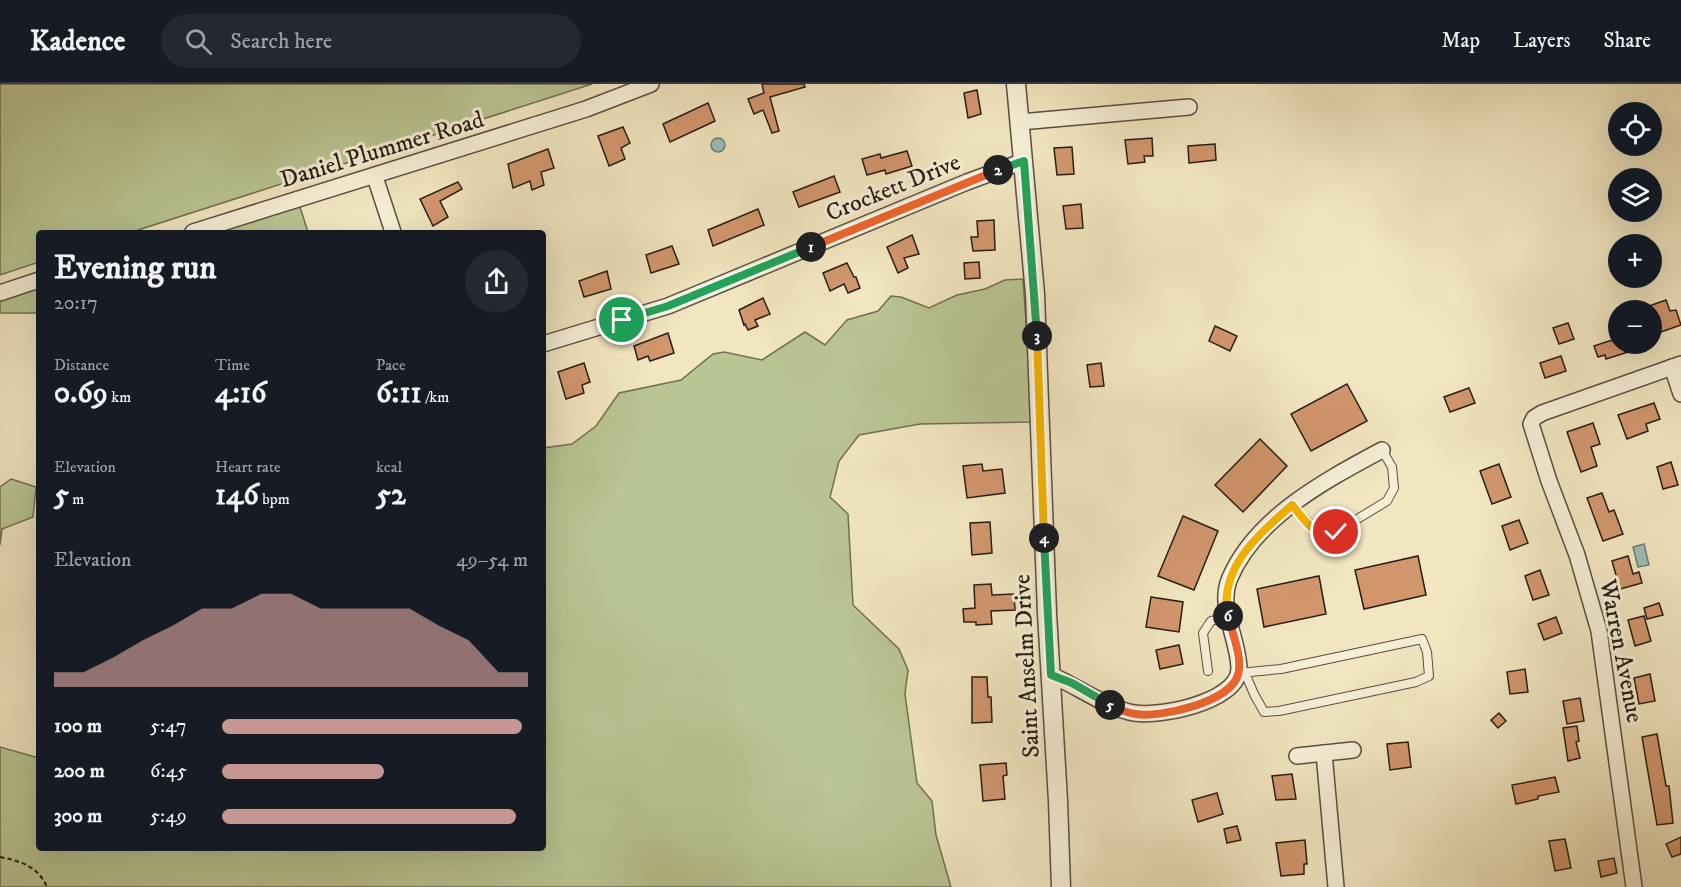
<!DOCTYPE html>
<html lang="en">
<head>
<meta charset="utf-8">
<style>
	:root { --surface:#171b24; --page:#242831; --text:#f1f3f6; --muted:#9ea1a6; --line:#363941; --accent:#c59692 }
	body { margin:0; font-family:"IM FELL DW Pica",serif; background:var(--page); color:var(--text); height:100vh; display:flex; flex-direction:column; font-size:22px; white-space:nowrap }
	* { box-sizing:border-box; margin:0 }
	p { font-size:20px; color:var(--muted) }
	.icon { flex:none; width:33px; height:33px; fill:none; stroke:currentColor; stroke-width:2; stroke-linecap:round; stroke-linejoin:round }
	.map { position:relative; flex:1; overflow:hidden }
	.details { position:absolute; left:36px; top:146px; width:510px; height:621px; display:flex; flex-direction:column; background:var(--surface); border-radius:6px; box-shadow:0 6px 24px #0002 }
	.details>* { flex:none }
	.buttons { position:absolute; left:1608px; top:18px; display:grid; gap:12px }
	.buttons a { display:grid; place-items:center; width:54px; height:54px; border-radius:50%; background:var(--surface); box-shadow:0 6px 24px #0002; font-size:30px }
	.pin { position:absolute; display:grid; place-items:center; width:51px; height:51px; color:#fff; margin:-26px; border:3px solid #fff; border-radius:50%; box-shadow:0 2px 6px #0007 }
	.km { position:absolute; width:30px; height:30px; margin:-15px; border-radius:50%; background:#222; color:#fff; font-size:16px; line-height:30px; text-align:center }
	.round { display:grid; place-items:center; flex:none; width:63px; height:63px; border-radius:32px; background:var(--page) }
	.overview { display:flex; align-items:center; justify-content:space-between; height:102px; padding:0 18px }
	h1 { font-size:33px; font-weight:800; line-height:45px }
	.metrics { display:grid; grid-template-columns:repeat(3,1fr); gap:9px; height:102px; padding:6px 18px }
	.metrics div { display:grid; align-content:center }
	.metrics b { font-size:30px; font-weight:800 }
	.metrics small { font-size:16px; font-weight:400 }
	.metrics p { font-size:16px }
	.chart { height:168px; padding:12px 18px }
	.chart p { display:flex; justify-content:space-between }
	.chart svg { width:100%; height:108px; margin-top:6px; fill:var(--accent); opacity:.7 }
	ul { padding:0 18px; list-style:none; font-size:20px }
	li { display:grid; grid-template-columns:96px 72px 1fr; align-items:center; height:45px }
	li i { height:15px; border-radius:8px; background:var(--accent) }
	header { display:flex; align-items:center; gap:36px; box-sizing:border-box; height:84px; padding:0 30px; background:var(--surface); border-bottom:2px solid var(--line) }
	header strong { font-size:28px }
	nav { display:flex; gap:33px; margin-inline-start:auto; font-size:21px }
	.search { width:420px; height:54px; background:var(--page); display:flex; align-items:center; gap:15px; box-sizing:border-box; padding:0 21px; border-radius:33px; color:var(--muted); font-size:22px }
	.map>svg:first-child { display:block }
</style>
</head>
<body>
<header>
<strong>Kadence</strong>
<div class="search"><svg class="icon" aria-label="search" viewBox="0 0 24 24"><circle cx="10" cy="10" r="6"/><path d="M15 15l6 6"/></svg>Search here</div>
<nav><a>Map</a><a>Layers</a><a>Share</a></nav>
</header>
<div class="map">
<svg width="1681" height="803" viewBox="0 0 1681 803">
	<rect width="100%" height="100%" fill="#f1e6c0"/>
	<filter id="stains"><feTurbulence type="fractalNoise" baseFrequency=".00333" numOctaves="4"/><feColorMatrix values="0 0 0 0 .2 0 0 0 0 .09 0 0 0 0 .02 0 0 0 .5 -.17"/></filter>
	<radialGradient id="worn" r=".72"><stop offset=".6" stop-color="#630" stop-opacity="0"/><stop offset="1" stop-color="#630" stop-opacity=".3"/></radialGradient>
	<g fill="#b9c593" stroke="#707054" stroke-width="1.5">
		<polygon points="0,0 592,0 132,148 39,148 39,178 0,191"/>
		<polygon points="299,120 308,148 193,148"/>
		<polygon points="1023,195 1033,338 920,340 859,351 839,377 830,413 848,430 853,521 899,565 908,586 905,610 917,699 932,717 936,751 951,803 0,803 0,663 39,674 39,764 543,764 543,364 572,360 596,342 619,309 681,296 713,270 724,268 762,276 805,248 825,261 847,236 878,227 891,212 901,213 929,224 957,211 985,205 1005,196"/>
		<polygon points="39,196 39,229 0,229 0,209"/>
		<polygon points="11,395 36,403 33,433 2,445 0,461 0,403"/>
	</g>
	<g fill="#9cbeba" stroke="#6d7d78" stroke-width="1.5">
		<circle cx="718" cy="61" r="7"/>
		<polygon points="1644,460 1649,481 1638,483 1633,463"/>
	</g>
	<g fill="#d2966d" stroke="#271c15" stroke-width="1.5">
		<polygon points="762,0 804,0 805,3 770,13 779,47 772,49 763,26 754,30 748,15 764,9"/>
		<polygon points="977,6 981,30 968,34 964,9"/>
		<polygon points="708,19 715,37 670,58 663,40"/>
		<polygon points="623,43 630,59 621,64 625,75 609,82 598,52"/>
		<polygon points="1152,54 1153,72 1144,72 1145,78 1128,80 1125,56"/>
		<polygon points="1215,60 1216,76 1189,79 1188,62"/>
		<polygon points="1072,63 1074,90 1057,91 1054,64"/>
		<polygon points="548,65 554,84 541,88 544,101 532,106 530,97 513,104 508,80"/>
		<polygon points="907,67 912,82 886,90 885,86 867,91 862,75 880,70 881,74"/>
		<polygon points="834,92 840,108 799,123 793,108"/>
		<polygon points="458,98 462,105 440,117 448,133 433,142 420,115"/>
		<polygon points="1081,120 1083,144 1066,145 1063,122"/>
		<polygon points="758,125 764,141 713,162 708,146"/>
		<polygon points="994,136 995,166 973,167 971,153 978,153 977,137"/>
		<polygon points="912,151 919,170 904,174 908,184 898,189 887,163"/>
		<polygon points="672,162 679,180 651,189 646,171"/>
		<polygon points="979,178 980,194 965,195 964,179"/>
		<polygon points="847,179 854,193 856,193 860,204 848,209 844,200 830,207 823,189"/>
		<polygon points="607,187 611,205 584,213 579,197"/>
		<polygon points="763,214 770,230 755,236 758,242 748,246 745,240 744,241 739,226"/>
		<polygon points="1666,216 1670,227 1676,226 1681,241 1658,249 1649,222"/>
		<polygon points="1568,239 1574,255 1559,260 1553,244"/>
		<polygon points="1215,242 1237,252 1230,267 1209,257"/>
		<polygon points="668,249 674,269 650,277 648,272 638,276 634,262"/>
		<polygon points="1618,254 1618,260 1646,260 1647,262 1606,275 1605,271 1598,273 1594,262"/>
		<polygon points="1561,272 1566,287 1545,294 1540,279"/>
		<polygon points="584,279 590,298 582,301 584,309 566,315 558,288"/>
		<polygon points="1101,279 1104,302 1090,303 1087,281"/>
		<polygon points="1347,300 1367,337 1311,367 1291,330"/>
		<polygon points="1469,304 1475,319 1450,328 1444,313"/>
		<polygon points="1654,319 1660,335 1646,340 1648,347 1627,355 1618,331"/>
		<polygon points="1593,339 1600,360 1591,363 1597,382 1581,388 1567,348"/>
		<polygon points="1260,355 1287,382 1243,428 1215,401"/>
		<polygon points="1671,378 1678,401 1663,405 1657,383"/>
		<polygon points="982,380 983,387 1002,385 1005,409 967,414 963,382"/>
		<polygon points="1499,380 1511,413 1492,420 1480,387"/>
		<polygon points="1602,409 1609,428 1614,426 1623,450 1603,457 1587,414"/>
		<polygon points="1183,432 1218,447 1194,506 1158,492"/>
		<polygon points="1519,436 1528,459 1510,466 1502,442"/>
		<polygon points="990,438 992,469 972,471 970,439"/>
		<polygon points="1418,472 1426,511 1364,525 1355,486"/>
		<polygon points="1628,472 1633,490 1639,488 1642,499 1620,505 1612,477"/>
		<polygon points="1540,486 1549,511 1533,516 1525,492"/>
		<polygon points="1319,492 1326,530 1264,543 1257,505"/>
		<polygon points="991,500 992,511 1014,510 1015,526 991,527 992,540 976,541 976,538 964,538 963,525 975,524 974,501"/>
		<polygon points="1151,513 1183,518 1179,548 1146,543"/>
		<polygon points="1659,519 1663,531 1647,535 1644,524"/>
		<polygon points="1644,532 1651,557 1635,562 1628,536"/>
		<polygon points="1556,533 1562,549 1544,556 1538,540"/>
		<polygon points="1179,561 1183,580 1160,585 1156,566"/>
		<polygon points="1525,585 1528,608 1510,610 1507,588"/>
		<polygon points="1650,590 1655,617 1639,620 1634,594"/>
		<polygon points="972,593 987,593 988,613 991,613 992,638 972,639"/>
		<polygon points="1580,614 1584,637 1567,640 1563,617"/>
		<polygon points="1499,629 1506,637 1498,644 1491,636"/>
		<polygon points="1577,642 1579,657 1576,658 1580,674 1568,677 1563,644"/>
		<polygon points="1657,650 1666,702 1669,702 1673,739 1657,741 1642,653"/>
		<polygon points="1408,658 1411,683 1390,686 1387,660"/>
		<polygon points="1006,679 1007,691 1003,692 1005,715 983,717 980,681"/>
		<polygon points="1292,690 1296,715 1276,716 1272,692"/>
		<polygon points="1555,693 1559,708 1538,712 1538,715 1516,720 1512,701"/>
		<polygon points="1217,709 1223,730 1198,738 1192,716"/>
		<polygon points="1237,742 1241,756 1227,759 1224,745"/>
		<polygon points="1681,753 1681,770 1672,773 1666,760"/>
		<polygon points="1565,755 1571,784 1555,787 1549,757"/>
		<polygon points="1305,756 1307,780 1304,780 1304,790 1281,792 1276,759"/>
		<polygon points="1614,774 1617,789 1601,793 1598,777"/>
	</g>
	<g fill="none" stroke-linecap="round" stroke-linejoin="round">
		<defs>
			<g id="service">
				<polyline points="1292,421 1319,450 1336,448 1387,417 1394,404 1392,383 1382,366"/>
				<polyline points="1208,587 1203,549 1211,537 1228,532"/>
				<polyline points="1239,589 1281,585 1422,555 1427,568 1429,592 1416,598 1279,627 1264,628 1254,610 1245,589"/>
			</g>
			<g id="minor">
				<polyline points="1020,38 1189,23"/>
				<polyline points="375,93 393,148"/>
				<polyline points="193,148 586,25 651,0"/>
				<polyline points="0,209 39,196"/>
				<polyline points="543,260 668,222 967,98 1024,77"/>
				<polyline points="1672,283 1681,310"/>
				<path d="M 1051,591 C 1077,602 1102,621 1129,628 C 1154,635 1238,619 1239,585 C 1239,556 1218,525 1229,496 C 1254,434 1326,396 1382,366"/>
				<polyline points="1324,669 1336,803"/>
				<polyline points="1297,672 1353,666"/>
				<polyline points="1634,803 1599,547 1577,471 1549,397 1531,340 1534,334 1542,329 1681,280"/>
			</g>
			<polyline id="tertiary" points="1016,0 1035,210 1047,529 1058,717 1061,803"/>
		</defs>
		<use href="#service" stroke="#5a4e40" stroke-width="10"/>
		<use href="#minor" stroke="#5a4e40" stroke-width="18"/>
		<use href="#tertiary" stroke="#5a4e40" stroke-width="21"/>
		<path stroke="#271c15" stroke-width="2" stroke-dasharray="4.5 3" stroke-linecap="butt" d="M 0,773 C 20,777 38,782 47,803"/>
		<use href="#service" stroke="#f6efd6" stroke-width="8"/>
		<use href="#minor" stroke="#f6efd6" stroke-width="15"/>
		<use href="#tertiary" stroke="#f6efd6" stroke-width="18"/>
	</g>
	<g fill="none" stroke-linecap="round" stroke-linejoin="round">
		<defs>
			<polyline id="split-1" points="622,236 668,222 811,163"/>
			<polyline id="split-2" points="811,163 998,86"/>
			<polyline id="split-3" points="998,86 1024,77 1037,252"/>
			<polyline id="split-4" points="1037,252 1044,454"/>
			<polyline id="split-5" points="1044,454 1051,591 1072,599 1110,621"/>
			<path id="split-6" d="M 1110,621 C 1118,625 1127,629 1136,630 C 1161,634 1230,618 1238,591 C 1243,574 1232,549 1228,532"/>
			<path id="split-7" d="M 1228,532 C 1218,484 1259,450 1292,421 L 1307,439 L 1319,450 L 1336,448"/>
		</defs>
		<use href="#split-1" stroke="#fff" stroke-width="12"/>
		<use href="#split-2" stroke="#fff" stroke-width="12"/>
		<use href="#split-3" stroke="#fff" stroke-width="12"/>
		<use href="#split-4" stroke="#fff" stroke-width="12"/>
		<use href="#split-5" stroke="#fff" stroke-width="12"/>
		<use href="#split-6" stroke="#fff" stroke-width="12"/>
		<use href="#split-7" stroke="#fff" stroke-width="12"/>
		<use href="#split-1" stroke="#22a559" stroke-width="8"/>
		<use href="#split-2" stroke="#f0652b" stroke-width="8"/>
		<use href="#split-3" stroke="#22a559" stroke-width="8"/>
		<use href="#split-4" stroke="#f5b400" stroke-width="8"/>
		<use href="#split-5" stroke="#22a559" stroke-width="8"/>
		<use href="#split-6" stroke="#f0652b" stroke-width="8"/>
		<use href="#split-7" stroke="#f5b400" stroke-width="8"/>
	</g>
	<g text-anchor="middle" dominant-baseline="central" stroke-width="6" stroke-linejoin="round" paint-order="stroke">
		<g font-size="24" fill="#271c15" stroke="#f6efd6">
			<text transform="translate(382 66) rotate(-17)">Daniel Plummer Road</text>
			<text transform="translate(893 104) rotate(-22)">Crockett Drive</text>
			<text transform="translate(1621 567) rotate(79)">Warren Avenue</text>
			<text transform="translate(1027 582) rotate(-93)">Saint Anselm Drive</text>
		</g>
	</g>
	<rect width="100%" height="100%" filter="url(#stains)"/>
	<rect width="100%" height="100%" fill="url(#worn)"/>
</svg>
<div class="buttons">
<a><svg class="icon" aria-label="locate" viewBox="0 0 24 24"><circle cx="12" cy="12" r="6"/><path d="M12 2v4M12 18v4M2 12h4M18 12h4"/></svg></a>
<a><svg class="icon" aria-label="layers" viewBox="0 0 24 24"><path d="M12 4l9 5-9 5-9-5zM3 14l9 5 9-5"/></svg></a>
<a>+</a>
<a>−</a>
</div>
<div class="pin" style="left:622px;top:236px;background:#1e9e55"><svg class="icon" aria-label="arrive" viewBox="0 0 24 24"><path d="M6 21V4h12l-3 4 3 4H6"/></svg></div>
<div class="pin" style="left:1336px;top:448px;background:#d93025"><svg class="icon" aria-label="check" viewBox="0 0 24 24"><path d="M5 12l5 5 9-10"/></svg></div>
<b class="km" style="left:811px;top:163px">1</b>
<b class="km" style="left:998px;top:86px">2</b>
<b class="km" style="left:1037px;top:252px">3</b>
<b class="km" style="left:1044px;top:454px">4</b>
<b class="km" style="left:1110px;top:621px">5</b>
<b class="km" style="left:1228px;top:532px">6</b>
<section class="details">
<div class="overview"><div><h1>Evening run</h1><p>20:17</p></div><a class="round"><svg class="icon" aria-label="share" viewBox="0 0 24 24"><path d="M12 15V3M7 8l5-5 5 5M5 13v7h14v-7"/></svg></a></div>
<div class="metrics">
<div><p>Distance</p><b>0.69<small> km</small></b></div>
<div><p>Time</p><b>4:16</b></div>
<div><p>Pace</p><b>6:11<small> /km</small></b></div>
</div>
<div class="metrics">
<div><p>Elevation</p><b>5<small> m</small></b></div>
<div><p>Heart rate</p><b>146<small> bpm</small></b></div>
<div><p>kcal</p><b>52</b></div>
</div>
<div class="chart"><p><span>Elevation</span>49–54 m</p>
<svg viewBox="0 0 160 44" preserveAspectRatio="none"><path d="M0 44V38L10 38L20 32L30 25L40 19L50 12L60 12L70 6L80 6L90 12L100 12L110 12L120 12L130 19L140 25L150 38L160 38V44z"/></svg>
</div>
<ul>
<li><b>100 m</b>5:47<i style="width:98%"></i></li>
<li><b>200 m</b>6:45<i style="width:53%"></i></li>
<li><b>300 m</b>5:49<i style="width:96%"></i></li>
</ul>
</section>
</div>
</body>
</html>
